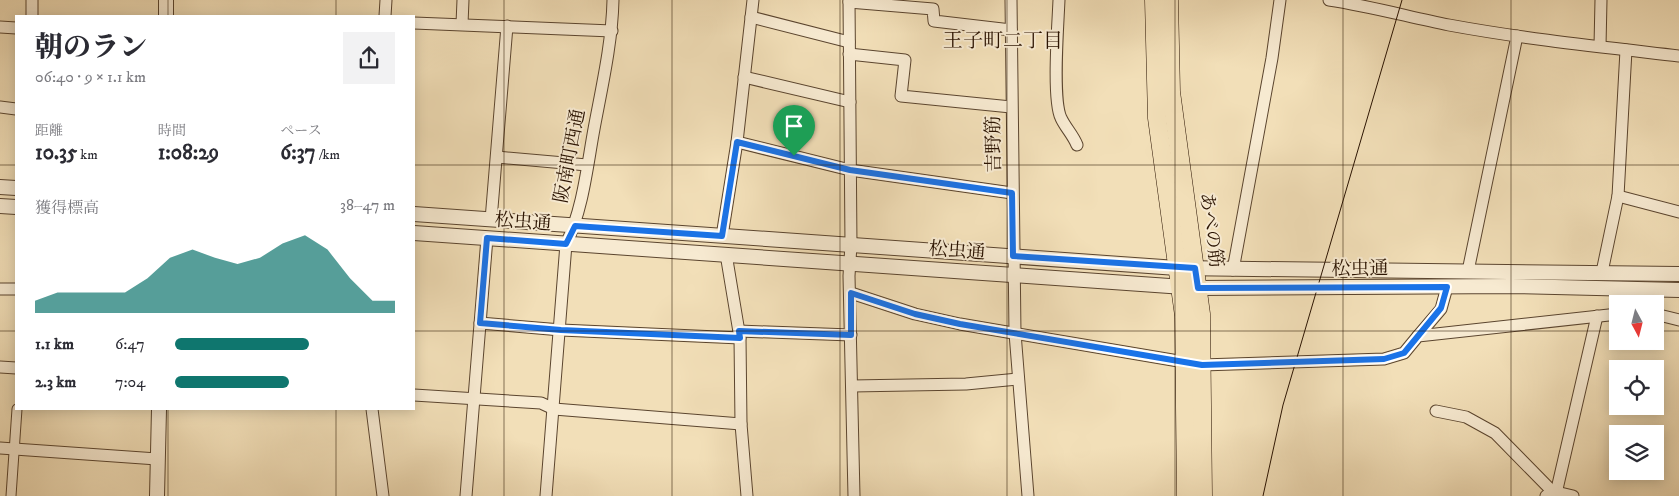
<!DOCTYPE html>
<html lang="ja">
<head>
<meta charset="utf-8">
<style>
	:root { --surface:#fff; --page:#f2f2f3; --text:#2b2b33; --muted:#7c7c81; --accent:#0f766e }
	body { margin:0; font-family:"IM FELL DW Pica","Noto Serif JP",serif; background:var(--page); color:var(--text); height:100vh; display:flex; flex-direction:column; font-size:19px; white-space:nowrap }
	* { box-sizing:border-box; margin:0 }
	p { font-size:16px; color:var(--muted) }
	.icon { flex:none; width:28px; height:28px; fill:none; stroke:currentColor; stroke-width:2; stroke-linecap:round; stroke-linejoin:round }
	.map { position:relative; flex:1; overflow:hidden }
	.side { position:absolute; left:15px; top:15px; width:400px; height:395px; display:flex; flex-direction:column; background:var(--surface); border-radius:0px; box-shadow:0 2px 12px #0003 }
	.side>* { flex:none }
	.needle { width:32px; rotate:173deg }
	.controls { position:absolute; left:1609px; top:295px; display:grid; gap:10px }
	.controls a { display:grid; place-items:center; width:55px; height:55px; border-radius:0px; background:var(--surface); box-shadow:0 2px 12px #0003; font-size:25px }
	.pin { position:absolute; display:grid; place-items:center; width:42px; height:42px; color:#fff; margin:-51px -21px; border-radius:50% 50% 50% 0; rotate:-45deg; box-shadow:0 0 5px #0007 }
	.pin .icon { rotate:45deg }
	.round { display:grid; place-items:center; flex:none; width:52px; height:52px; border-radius:0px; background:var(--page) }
	.head { display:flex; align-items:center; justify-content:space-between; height:85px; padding:0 20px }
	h1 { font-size:28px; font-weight:800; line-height:38px }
	.figures { display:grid; grid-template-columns:repeat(3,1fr); gap:8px; height:85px; padding:5px 20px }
	.figures div { display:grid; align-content:center }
	.figures b { font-size:21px; font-weight:800 }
	.figures small { font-size:14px; font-weight:400 }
	.figures p { font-size:14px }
	.chart { height:140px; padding:10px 20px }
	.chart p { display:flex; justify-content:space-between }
	.chart svg { width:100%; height:90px; margin-top:5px; fill:var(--accent); opacity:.7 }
	ul { padding:0 20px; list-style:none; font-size:16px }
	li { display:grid; grid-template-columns:80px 60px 1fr; align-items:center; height:38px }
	li i { height:12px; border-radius:6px; background:var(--accent) }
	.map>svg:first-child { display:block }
</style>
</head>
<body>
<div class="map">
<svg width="1679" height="496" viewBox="0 0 1679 496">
	<rect width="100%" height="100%" fill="#f2dfb8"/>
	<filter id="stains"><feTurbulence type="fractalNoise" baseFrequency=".004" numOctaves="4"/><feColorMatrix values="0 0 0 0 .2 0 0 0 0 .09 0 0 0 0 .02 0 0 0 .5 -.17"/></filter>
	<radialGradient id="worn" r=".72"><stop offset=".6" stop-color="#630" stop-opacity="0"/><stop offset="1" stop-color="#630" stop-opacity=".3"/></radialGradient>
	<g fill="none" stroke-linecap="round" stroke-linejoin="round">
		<defs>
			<polyline id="pedestrian" points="11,496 17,409"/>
			<g id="minor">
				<polyline points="32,0 32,16"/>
				<polyline points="849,0 851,245 849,276 854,496"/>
				<polyline points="1011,0 1015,333 1028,496"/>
				<path d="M 1059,0 C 1058,25 1052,99 1061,118 C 1065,127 1073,135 1077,145"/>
				<path d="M 1329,0 C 1370,6 1409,17 1449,25 C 1525,39 1602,47 1679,56"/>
				<polyline points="849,2 933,9 934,21 1011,30"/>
				<polyline points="385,16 386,0"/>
				<polyline points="751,17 849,42"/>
				<polyline points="414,23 612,31"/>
				<polyline points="462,24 463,0"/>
				<polyline points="0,27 16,28"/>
				<polyline points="1600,46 1601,0"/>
				<polyline points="849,54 905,60 901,96 1011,107"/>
				<polyline points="744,77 850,102"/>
				<polyline points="0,107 16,109"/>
				<polyline points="737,142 850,170 1012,193"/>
				<polyline points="497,157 587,165"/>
				<polyline points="1618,196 1679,212"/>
				<polyline points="491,220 507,26"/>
				<polyline points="722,236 737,142 753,0"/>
				<polyline points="726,254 740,338 741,424 747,496"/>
				<polyline points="1233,270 1272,58 1280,0"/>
				<polyline points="1468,271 1517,36"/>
				<polyline points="1602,272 1618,196 1626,50"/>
				<polyline points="0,289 16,289"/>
				<polyline points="851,293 915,314 960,324 1202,365 1384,359 1404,353 1418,336 1618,314"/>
				<polyline points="1645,304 1646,289"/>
				<polyline points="1655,314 1679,320"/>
				<polyline points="480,323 561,330 740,338"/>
				<polyline points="739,331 851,335"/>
				<polyline points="1418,336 1441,309 1447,287"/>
				<polyline points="0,367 16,368"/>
				<polyline points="852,386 966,384 1018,379"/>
				<polyline points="414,395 541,403 554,409 741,424"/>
				<polyline points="372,409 383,496"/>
				<polyline points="1436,411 1466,417 1495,433 1552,491 1573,496"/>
				<polyline points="0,448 157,459"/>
				<polyline points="466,496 487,238"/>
				<path d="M 546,496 L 566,244 C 583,209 587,167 594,129 C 602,86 612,43 613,0"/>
				<polyline points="1546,496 1557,489 1597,316"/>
			</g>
			<g id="tertiary">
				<polyline points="166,0 166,16"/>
				<polyline points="0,187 16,188"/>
				<polyline points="0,206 16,207"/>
				<polyline points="414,214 1177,268 1679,274"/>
				<polyline points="414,233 1198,288 1512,286 1679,290"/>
				<polyline points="157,496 159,409"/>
			</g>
			<g id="primary">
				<polyline points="1154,0 1157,118 1184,316 1186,496"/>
				<polyline points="1169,0 1171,92 1201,314 1203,496"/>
			</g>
		</defs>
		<use href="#pedestrian" stroke="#5b452f" stroke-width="11"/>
		<use href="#minor" stroke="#5b452f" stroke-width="13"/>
		<use href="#tertiary" stroke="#5b452f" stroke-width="16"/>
		<use href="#primary" stroke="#291201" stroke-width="19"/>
		<use href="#pedestrian" stroke="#f7ead1" stroke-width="9"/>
		<use href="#minor" stroke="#f7ead1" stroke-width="11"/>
		<use href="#tertiary" stroke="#f7ead1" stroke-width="14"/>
		<use href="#primary" stroke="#f2dfb8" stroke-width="18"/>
		<polyline stroke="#291201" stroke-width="1" points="1263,496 1283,405 1402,0"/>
	</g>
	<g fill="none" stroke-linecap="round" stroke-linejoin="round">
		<defs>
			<polygon id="route" points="737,142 850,170 1012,193 1013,256 1195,268 1198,288 1447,287 1441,308 1418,336 1404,353 1384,359 1202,365 960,324 915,314 851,293 851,335 739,331 740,338 561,330 480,323 487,238 566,244 575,226 722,236"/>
		</defs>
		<use href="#route" stroke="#fff" stroke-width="10"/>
		<use href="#route" stroke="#1a73e8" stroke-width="6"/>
	</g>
	<path fill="none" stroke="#291201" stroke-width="1" stroke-opacity="0.55" d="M 168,0 L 168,16M 336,0 L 336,16M 504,0 L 504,496M 672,0 L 672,496M 840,0 L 840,496M 1007,0 L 1007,496M 1175,0 L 1175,496M 1343,0 L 1343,496M 1511,0 L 1511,496M 0,165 L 16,165M 414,165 L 1679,165M 0,331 L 16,331M 414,331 L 1618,331M 1655,331 L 1679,331M 168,409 L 168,496M 336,409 L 336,496"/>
	<g text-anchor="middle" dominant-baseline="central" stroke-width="4" stroke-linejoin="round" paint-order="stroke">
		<g font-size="19" fill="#291201" stroke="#f7ead1">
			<text transform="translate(994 144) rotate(-91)">吉野筋</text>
			<text transform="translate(570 156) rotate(-79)">阪南町西通</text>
			<text transform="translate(523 222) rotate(4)">松虫通</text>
			<text transform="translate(1211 230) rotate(82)">あべの筋</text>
			<text transform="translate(957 251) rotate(4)">松虫通</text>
			<text transform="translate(1360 269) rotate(-1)">松虫通</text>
		</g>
		<g font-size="20" fill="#291201" stroke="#f7ead1">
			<text x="1003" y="41">王子町二丁目</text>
		</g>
	</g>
	<rect width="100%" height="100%" filter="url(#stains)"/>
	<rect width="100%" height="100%" fill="url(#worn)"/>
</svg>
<div class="controls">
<a><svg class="needle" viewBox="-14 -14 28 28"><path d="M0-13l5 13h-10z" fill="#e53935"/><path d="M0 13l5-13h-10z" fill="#7c7c81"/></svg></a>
<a><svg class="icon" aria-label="locate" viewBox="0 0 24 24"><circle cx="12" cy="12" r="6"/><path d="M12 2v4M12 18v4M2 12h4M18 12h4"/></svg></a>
<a><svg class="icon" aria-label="layers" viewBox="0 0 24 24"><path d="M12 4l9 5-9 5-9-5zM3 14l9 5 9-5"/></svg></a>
</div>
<div class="pin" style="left:794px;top:156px;background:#1e9e55"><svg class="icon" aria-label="arrive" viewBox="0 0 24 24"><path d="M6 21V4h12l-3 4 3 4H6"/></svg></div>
<section class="side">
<div class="head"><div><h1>朝のラン</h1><p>06:40 · 9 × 1.1 km</p></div><a class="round"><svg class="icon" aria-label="share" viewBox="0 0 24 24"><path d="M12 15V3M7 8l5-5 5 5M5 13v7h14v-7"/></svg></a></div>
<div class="figures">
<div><p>距離</p><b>10.35<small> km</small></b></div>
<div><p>時間</p><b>1:08:29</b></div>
<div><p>ペース</p><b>6:37<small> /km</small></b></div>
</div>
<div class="chart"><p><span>獲得標高</span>38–47 m</p>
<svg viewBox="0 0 160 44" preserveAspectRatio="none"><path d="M0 44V38L10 34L20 34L30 34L40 34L50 27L60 17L70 13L80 17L90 20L100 17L110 10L120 6L130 13L140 27L150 38L160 38V44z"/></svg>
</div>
<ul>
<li><b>1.1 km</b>6:47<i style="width:61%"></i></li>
<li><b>2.3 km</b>7:04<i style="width:52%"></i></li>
</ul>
</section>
</div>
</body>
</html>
